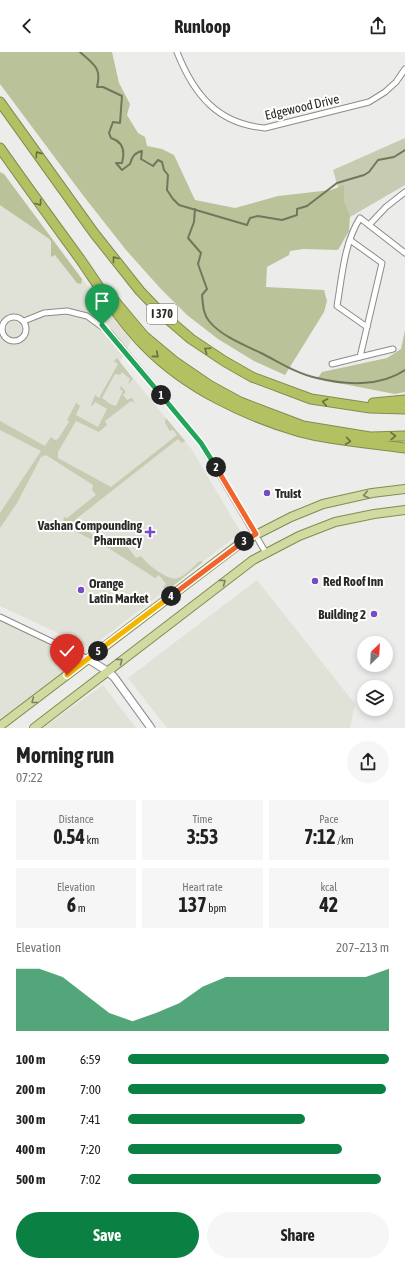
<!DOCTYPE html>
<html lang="en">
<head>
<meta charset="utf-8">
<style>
	:root { --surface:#fff; --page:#f6f6f6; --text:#222; --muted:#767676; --accent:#0b8043 }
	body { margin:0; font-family:"Asap Condensed",sans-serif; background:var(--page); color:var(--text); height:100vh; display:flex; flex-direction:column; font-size:15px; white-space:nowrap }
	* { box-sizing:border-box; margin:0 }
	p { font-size:13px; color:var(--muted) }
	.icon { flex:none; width:22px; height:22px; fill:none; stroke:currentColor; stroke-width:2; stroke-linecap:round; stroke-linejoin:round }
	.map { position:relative; height:676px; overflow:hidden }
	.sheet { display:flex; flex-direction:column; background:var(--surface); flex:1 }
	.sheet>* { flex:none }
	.needle { width:26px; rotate:24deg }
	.controls { position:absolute; left:357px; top:584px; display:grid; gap:8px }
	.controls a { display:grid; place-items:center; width:36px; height:36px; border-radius:50%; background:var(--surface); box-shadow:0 2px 6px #0003; font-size:20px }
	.pin { position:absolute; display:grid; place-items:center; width:34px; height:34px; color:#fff; margin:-41px -17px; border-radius:50% 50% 50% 0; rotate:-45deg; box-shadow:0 0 4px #0007 }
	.pin .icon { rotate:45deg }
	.km { position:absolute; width:20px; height:20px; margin:-10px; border-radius:50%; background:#222; color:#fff; font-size:11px; line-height:20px; text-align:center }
	.round { display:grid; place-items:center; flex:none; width:42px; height:42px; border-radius:21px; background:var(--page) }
	.head { display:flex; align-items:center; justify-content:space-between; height:68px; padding:0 16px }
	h1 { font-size:22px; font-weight:700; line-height:30px }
	.figures { display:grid; grid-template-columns:repeat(3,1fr); gap:6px; height:68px; padding:4px 16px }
	.figures div { display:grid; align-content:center; border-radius:0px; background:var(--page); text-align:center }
	.figures b { font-size:20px; font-weight:700 }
	.figures small { font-size:11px; font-weight:400 }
	.figures p { font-size:11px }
	.chart { height:112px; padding:8px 16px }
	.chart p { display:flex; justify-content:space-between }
	.chart svg { width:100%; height:72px; margin-top:4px; fill:var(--accent); opacity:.7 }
	.button { display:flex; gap:8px; margin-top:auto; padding:8px 16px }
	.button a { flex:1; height:46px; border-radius:24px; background:var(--accent); color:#fff; font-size:16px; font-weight:700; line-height:46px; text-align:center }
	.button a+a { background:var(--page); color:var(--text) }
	ul { padding:0 16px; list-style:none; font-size:13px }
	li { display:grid; grid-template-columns:64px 48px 1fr; align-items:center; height:30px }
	li i { height:10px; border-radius:5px; background:var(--accent) }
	header { display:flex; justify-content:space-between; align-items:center; height:52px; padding:0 16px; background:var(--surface); font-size:18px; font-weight:700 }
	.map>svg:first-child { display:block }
</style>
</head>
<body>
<header><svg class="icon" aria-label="back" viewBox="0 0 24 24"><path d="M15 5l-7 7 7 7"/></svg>Runloop<svg class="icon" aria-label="share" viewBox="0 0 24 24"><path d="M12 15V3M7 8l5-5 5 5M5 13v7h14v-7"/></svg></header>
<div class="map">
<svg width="405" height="676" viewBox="0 0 405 676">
	<rect width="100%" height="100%" fill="#ecedea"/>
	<g fill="#e0e2d7">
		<polygon points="0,123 131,289 120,310 192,398 240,479 239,482 90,596 0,554"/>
		<polygon points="257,528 355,652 350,676 167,676 128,626"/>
		<polygon points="0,566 87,607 0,673"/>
		<polygon points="103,633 136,676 43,676"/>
	</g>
	<g fill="#c6cbb1">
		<polygon points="405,86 405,133 350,165 344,156 333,118"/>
		<path d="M 117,306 L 133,327 L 128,332 L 130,327 L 122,320 L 120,323 L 115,322 L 102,346 L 110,352 L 116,354 L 123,339 L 120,337 L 121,334 L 126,340 L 123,343 L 127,348 L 132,346 L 135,351 L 131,349 L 105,369 L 107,373 L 99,380 L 76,369 L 58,400 L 58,406 L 111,435 L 177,383 L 173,378 L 170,379 L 165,371 L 166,366 L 185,389 L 182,391 L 178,387 L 76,467 C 82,475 105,495 115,492 C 119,491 123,487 126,485 L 123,489 L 136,506 L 141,504 C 146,511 168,530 178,526 C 185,524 194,514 200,509 L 203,510 L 168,538 L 163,535 L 166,532 L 159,523 L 155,526 L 110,497 L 67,475 L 63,470 L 64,465 L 67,466 L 96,443 L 92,438 L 93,433 L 46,403 L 41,405 L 17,451 L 0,476 L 0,461 L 41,399 L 0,378 L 0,369 L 45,394 L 51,385 L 55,388 L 58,387 L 69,370 L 67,368 L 76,351 L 80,354 L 76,363 L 98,375 L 107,357 L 95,350 L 92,354 L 91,353 L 95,343 L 99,346 L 118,312 L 114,309 Z"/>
	</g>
	<g fill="#bac29a">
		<polygon points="0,0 112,0 119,31 130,52 127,63 138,81 145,85 147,94 162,97 174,103 195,148 235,156 278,144 331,138 344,133 344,149 350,164 349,179 338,198 303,197 290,199 289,203 267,215 266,235 324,238 327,249 324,260 285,323 254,309 218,287 187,263 160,236 126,198 82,142 0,32"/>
		<polygon points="0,120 4,122 82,227 81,232 77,231 55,203 51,205 51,189 48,186 0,153"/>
		<polygon points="405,278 405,340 395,342 317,327 322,320 387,306 401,297"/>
	</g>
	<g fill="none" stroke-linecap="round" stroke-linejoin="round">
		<g stroke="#72775c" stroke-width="2">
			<path d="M 80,0 C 93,12 102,15 97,35 L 103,35 L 122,44 L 120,71 L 113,70 L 109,81 L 111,86 C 124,90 125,100 122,111 L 116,111 L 122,118 L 130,112 C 132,105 134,101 142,99 L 141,107 L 153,114 L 158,108 L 162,110 L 164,118 L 168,123 L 167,138 L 173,147 L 179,153 L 247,173 L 250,166 L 258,164 L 282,168 L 297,163 L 297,157 L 307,154 L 337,131 L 364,123 L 369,120 L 378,108 L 394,105 L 405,98"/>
			<path d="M 195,157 L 194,170 L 188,186 L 201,201 L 198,212 L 207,237 L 202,243 C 203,252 203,262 209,269 C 221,284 244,293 261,301 C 279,310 297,322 317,326 C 345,333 380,335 405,318"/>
		</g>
		<defs>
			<g id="minor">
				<path d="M 177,0 C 194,43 218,72 265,76 L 369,50 L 385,40 L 396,30 L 405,17"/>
				<polyline points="369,173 386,155 405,140"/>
				<path d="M 350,188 L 382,211 L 367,275 L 337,254 C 342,225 344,191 360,166 L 405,201"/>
				<circle cx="14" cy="277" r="12"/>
				<polyline points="24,269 44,261 67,259 87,264 109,280 201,391 266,501"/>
				<polyline points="360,305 393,297"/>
				<polyline points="332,312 360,305 367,275"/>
				<polyline points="0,565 88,607"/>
			</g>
			<polyline id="secondary" points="88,607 107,619 114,625 151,676"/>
			<g id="primary">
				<polyline points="0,674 242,490 291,465 323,452 372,441 405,437"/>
				<polyline points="34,676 253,508 299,484 335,470 374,462 405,458"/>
			</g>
			<g id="motorway">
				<polyline points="0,50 94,181 140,239 163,263 191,287 224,309 252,325 311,347 370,356 405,357"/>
				<path d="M 0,96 C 26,133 53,170 80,207 C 101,237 119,268 145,294 C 186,336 245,364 300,380 C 334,389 370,391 405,396"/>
				<polyline points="108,241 144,284 174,309 209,333 240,350 303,374 370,385 405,384"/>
				<polyline points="373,351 405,348"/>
			</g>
		</defs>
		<use href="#minor" stroke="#8b8c89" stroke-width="7"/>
		<use href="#secondary" stroke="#8b8c89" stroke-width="9"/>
		<use href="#primary" stroke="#838c4e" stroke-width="10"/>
		<use href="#motorway" stroke="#838c4e" stroke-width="11"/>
		<use href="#minor" stroke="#fff" stroke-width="5"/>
		<use href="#secondary" stroke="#fff" stroke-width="7"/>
		<use href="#primary" stroke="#d1daa1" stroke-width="8"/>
		<use href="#motorway" stroke="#b3c162" stroke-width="9"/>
	</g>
	<defs><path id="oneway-chevron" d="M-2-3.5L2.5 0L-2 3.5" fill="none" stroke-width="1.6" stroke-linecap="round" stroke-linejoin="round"/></defs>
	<g stroke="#676e42">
		<use href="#oneway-chevron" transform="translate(38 102) rotate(-125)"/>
		<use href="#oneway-chevron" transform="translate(39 151) rotate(54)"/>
		<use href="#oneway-chevron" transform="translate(115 207) rotate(-128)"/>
		<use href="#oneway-chevron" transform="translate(207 298) rotate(-145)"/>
		<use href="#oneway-chevron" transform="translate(156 303) rotate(40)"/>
		<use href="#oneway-chevron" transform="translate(325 350) rotate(-169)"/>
		<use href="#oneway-chevron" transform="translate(393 384) rotate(-2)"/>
		<use href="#oneway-chevron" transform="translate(348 389) rotate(8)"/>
	</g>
	<g stroke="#7d8264">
		<use href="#oneway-chevron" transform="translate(366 443) rotate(168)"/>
		<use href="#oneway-chevron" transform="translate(223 530) rotate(-37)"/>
		<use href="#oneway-chevron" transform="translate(120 609) rotate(-37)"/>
		<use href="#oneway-chevron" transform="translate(34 649) rotate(142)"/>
	</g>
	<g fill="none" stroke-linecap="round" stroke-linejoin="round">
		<defs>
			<polyline id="split-1" points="102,273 161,343"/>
			<polyline id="split-2" points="161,343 201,391 216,415"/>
			<polyline id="split-3" points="216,415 256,482 244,489"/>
			<polyline id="split-4" points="171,544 244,489"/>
			<polyline id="split-5" points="98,599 171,544"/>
			<polyline id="split-6" points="67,623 98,599"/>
		</defs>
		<use href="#split-1" stroke="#fff" stroke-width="8"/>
		<use href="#split-2" stroke="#fff" stroke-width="8"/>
		<use href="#split-3" stroke="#fff" stroke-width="8"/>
		<use href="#split-4" stroke="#fff" stroke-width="8"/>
		<use href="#split-5" stroke="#fff" stroke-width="8"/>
		<use href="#split-6" stroke="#fff" stroke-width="8"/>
		<use href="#split-1" stroke="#22a559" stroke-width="5"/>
		<use href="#split-2" stroke="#22a559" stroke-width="5"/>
		<use href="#split-3" stroke="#f0652b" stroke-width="5"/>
		<use href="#split-4" stroke="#f0652b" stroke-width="5"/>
		<use href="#split-5" stroke="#f5b400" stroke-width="5"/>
		<use href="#split-6" stroke="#f5b400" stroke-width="5"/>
	</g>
	<g fill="#774cc4" stroke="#fffffe" stroke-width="1.5">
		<circle cx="267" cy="441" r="4"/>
		<path d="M148 474h4v4h4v4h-4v4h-4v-4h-4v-4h4z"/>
		<circle cx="315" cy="529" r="4"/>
		<circle cx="81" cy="538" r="4"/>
		<circle cx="374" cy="562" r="4"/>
	</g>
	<g text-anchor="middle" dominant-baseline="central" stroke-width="4" stroke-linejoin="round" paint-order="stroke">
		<rect fill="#fffffe" stroke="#696a68" stroke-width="1" x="147" y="252" width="30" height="20" rx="3"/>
		<g font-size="12" font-weight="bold" fill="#292a28">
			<text x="162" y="262">I 370</text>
		</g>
		<g font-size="13" fill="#292a28" stroke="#fffffe">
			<text transform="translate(302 55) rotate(-13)">Edgewood Drive</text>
		</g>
		<g font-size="13" font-weight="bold" fill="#292a28" stroke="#fffffe" text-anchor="start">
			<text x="275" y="441">Truist</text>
			<text x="142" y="473" text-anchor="end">Vashan Compounding<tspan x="142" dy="15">Pharmacy</tspan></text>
			<text x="323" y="529">Red Roof Inn</text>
			<text x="89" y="531">Orange<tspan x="89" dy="15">Latin Market</tspan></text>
			<text x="366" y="562" text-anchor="end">Building 2</text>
		</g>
	</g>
</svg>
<div class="controls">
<a><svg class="needle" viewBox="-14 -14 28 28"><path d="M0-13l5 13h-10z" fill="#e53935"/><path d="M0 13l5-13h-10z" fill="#767676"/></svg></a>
<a><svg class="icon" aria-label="layers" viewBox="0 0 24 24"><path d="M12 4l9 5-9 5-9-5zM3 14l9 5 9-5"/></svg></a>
</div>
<div class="pin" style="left:102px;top:273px;background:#1e9e55"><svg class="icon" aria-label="arrive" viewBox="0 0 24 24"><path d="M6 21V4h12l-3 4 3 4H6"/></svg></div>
<div class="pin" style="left:67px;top:623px;background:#d93025"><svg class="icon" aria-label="check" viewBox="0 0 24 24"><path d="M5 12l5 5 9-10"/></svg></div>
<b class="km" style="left:161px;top:343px">1</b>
<b class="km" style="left:216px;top:415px">2</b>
<b class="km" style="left:244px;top:489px">3</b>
<b class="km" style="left:171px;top:544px">4</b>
<b class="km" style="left:98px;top:599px">5</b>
</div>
<section class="sheet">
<div class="head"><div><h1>Morning run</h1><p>07:22</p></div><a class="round"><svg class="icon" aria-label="share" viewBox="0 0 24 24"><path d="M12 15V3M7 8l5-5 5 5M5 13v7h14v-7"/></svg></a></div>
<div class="figures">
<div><p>Distance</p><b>0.54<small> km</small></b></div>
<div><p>Time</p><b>3:53</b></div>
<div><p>Pace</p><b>7:12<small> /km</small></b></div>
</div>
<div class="figures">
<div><p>Elevation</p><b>6<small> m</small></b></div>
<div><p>Heart rate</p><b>137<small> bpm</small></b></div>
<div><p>kcal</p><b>42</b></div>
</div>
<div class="chart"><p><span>Elevation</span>207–213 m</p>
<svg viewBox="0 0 160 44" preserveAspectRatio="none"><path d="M0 44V6L10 6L20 11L30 22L40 33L50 38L60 33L70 27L80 17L90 11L100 11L110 11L120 11L130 11L140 11L150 11L160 6V44z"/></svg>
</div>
<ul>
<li><b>100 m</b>6:59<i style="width:100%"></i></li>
<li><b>200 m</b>7:00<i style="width:99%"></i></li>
<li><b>300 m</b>7:41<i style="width:68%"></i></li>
<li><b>400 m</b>7:20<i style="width:82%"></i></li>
<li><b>500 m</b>7:02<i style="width:97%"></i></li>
</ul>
<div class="button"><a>Save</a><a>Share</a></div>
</section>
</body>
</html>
